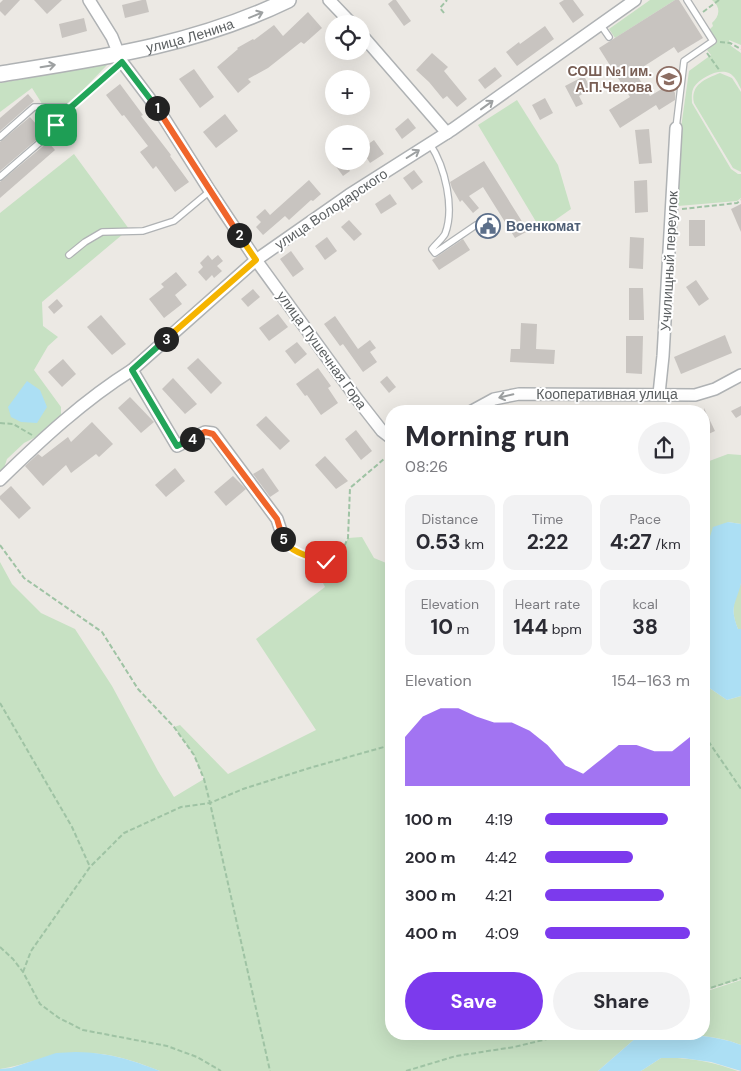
<!DOCTYPE html>
<html lang="en">
<head>
<meta charset="utf-8">
<style>
	:root { --surface:#fff; --page:#f2f2f3; --text:#2b2b33; --muted:#7c7c81; --accent:#7c3aed }
	body { margin:0; font-family:"DM Sans",sans-serif; background:var(--page); color:var(--text); height:100vh; display:flex; flex-direction:column; font-size:19px; white-space:nowrap }
	* { box-sizing:border-box; margin:0 }
	p { font-size:16px; color:var(--muted) }
	.icon { flex:none; width:28px; height:28px; fill:none; stroke:currentColor; stroke-width:2; stroke-linecap:round; stroke-linejoin:round }
	.map { position:relative; flex:1; overflow:hidden }
	.panel { position:absolute; left:385px; top:405px; width:325px; height:635px; display:flex; flex-direction:column; background:var(--surface); border-radius:20px; box-shadow:0 5px 20px #0002 }
	.panel>* { flex:none }
	.tools { position:absolute; left:325px; top:15px; display:grid; gap:10px }
	.tools a { display:grid; place-items:center; width:45px; height:45px; border-radius:50%; background:var(--surface); box-shadow:0 5px 20px #0002; font-size:25px }
	.pin { position:absolute; display:grid; place-items:center; width:42px; height:42px; color:#fff; margin:-21px; border-radius:10px; box-shadow:0 2px 8px #0006 }
	.km { position:absolute; width:25px; height:25px; margin:-12px; border-radius:50%; background:#222; color:#fff; font-size:14px; line-height:25px; text-align:center }
	.round { display:grid; place-items:center; flex:none; width:52px; height:52px; border-radius:26px; background:var(--page) }
	.headline { display:flex; align-items:center; justify-content:space-between; height:85px; padding:0 20px }
	h1 { font-size:28px; font-weight:700; line-height:38px }
	.metrics { display:grid; grid-template-columns:repeat(3,1fr); gap:8px; height:85px; padding:5px 20px }
	.metrics div { display:grid; align-content:center; border-radius:12px; background:var(--page); text-align:center }
	.metrics b { font-size:21px; font-weight:700 }
	.metrics small { font-size:14px; font-weight:400 }
	.metrics p { font-size:14px }
	.chart { height:140px; padding:10px 20px }
	.chart p { display:flex; justify-content:space-between }
	.chart svg { width:100%; height:90px; margin-top:5px; fill:var(--accent); opacity:.7 }
	.cta { display:flex; gap:10px; margin-top:auto; padding:10px 20px }
	.cta a { flex:1; height:58px; border-radius:30px; background:var(--accent); color:#fff; font-size:20px; font-weight:700; line-height:58px; text-align:center }
	.cta a+a { background:var(--page); color:var(--text) }
	ul { padding:0 20px; list-style:none; font-size:16px }
	li { display:grid; grid-template-columns:80px 60px 1fr; align-items:center; height:38px }
	li i { height:12px; border-radius:6px; background:var(--accent) }
	.map>svg:first-child { display:block }
</style>
</head>
<body>
<div class="map">
<svg width="741" height="1071" viewBox="0 0 741 1071">
	<rect width="100%" height="100%" fill="#ece9e4"/>
	<g fill="#c7e1c3">
		<polygon points="650,0 675,0 615,38 609,29"/>
		<path d="M 712,0 L 741,0 L 741,45 L 729,40 L 731,46 L 741,53 L 741,89 C 738,83 735,76 729,73 C 718,68 700,78 694,87 C 691,92 692,98 692,103 L 731,169 L 738,174 L 741,174 L 741,198 L 737,201 L 678,206 L 681,128 L 689,71 L 711,55 L 707,50 L 717,42 L 709,30 L 713,26 L 712,23 C 720,16 721,7 712,0 Z"/>
		<polygon points="108,64 53,121 32,88 0,112 0,83"/>
		<path d="M 720,73 L 732,78 L 741,92 L 741,172 L 733,168 L 694,103 C 690,84 706,79 720,73 Z"/>
		<polygon points="517,100 558,165 571,209 541,230 478,125"/>
		<polygon points="74,154 129,229 42,302 43,326 58,337 48,346 34,370 61,407 61,415 36,437 24,443 7,459 4,468 0,472 0,213"/>
		<polygon points="728,454 741,455 741,524 728,522 708,543 704,544 704,463"/>
		<path d="M 362,537 L 374,558 L 391,565 L 391,1034 L 652,1034 L 637,1037 L 598,1071 L 160,1071 C 112,1052 88,1048 37,1060 C 25,1063 13,1067 0,1069 L 0,562 L 12,584 L 41,613 L 75,629 L 112,686 L 158,771 L 174,797 L 204,779 L 194,755 L 174,727 L 180,725 L 228,774 L 316,730 L 256,639 L 325,587 L 317,571 L 342,551 L 348,538 Z"/>
		<path d="M 741,583 L 741,629 L 738,629 C 730,610 734,601 741,583 Z"/>
		<polygon points="704,682 708,687 727,700 741,696 741,979 704,991"/>
		<path d="M 741,980 L 741,1045 C 721,1037 699,1035 677,1034 L 704,1034 L 704,992 Z"/>
		<path d="M 661,1058 C 690,1057 711,1062 738,1071 L 641,1071 Z"/>
	</g>
	<g fill="#acdff4">
		<polygon points="27,381 40,390 47,407 37,423 21,422 11,417 8,407"/>
		<path d="M 728,522 L 741,524 C 741,540 741,569 741,583 C 736,605 729,605 738,629 L 741,629 L 741,696 L 727,700 L 708,687 L 704,682 L 704,544 L 708,543 L 713,527 Z"/>
		<path d="M 652,1034 C 682,1034 713,1034 741,1045 L 741,1071 L 711,1062 L 682,1058 L 661,1058 L 641,1071 L 598,1071 L 637,1037 Z"/>
		<path d="M 76,1052 C 110,1053 129,1059 160,1071 L 0,1071 L 0,1069 L 11,1068 L 56,1053 Z"/>
	</g>
	<g fill="#c8c4c0">
		<polygon points="3,0 20,0 5,16 0,11 0,3"/>
		<polygon points="34,0 62,0 47,14"/>
		<polygon points="142,0 146,0 149,12 125,18 122,5"/>
		<polygon points="393,0 396,0 411,21 404,26 388,4"/>
		<polygon points="564,0 573,0 584,15 573,23 559,3"/>
		<polygon points="675,0 679,0 703,38 678,53 674,47 635,72 650,96 670,84 675,93 675,100 659,110 656,105 620,128 609,110 630,97 599,48"/>
		<polygon points="308,12 322,28 304,44 301,42 268,68 248,79 251,82 238,93 217,67 238,49 237,48 253,39 254,40 274,25 283,36"/>
		<polygon points="84,18 87,31 62,38 59,24"/>
		<polygon points="545,26 554,39 517,66 506,52 519,42 520,44"/>
		<polygon points="432,53 448,67 444,71 467,99 457,107 447,96 443,99 429,82 416,70"/>
		<polygon points="495,67 502,76 485,89 478,80"/>
		<polygon points="194,69 214,97 200,108 179,79"/>
		<polygon points="584,76 591,89 579,96 583,104 576,107 565,86"/>
		<polygon points="120,84 143,115 141,116 171,155 170,156 189,182 175,192 156,166 153,169 140,152 148,146 124,115 122,116 106,95"/>
		<polygon points="28,94 34,101 0,131 0,118"/>
		<polygon points="545,98 553,113 540,120 532,105"/>
		<polygon points="225,114 238,131 216,148 203,132"/>
		<polygon points="30,117 43,132 42,135 0,171 0,142"/>
		<polygon points="408,118 416,128 402,139 395,129"/>
		<polygon points="649,129 652,163 639,164 635,130"/>
		<polygon points="374,140 384,154 370,163 361,149"/>
		<polygon points="48,142 55,150 0,198 0,182"/>
		<polygon points="332,161 343,161 350,171 343,176"/>
		<polygon points="484,161 528,231 515,238 483,187 469,196 479,208 473,213 462,200 460,202 452,188 450,182"/>
		<polygon points="414,170 423,182 412,190 403,178"/>
		<polygon points="309,180 321,194 313,201 311,200 289,220 285,216 263,235 256,227 261,222 256,217 265,209 270,215"/>
		<polygon points="647,180 648,212 635,213 634,181"/>
		<polygon points="390,194 397,204 381,214 375,204"/>
		<polygon points="741,204 741,232 731,209"/>
		<polygon points="349,220 362,234 354,241 341,227"/>
		<rect x="689" y="220" width="16" height="26"/>
		<polygon points="327,237 337,251 325,260 315,246"/>
		<polygon points="630,237 644,238 643,269 629,268"/>
		<polygon points="463,239 470,250 439,270 432,260"/>
		<polygon points="291,251 304,269 293,277 280,259"/>
		<polygon points="208,255 212,260 218,255 223,261 217,266 222,271 214,278 212,275 206,281 198,272 203,267 200,263"/>
		<polygon points="176,272 187,285 175,295 182,304 164,318 149,299 164,287 161,284"/>
		<polygon points="696,280 709,299 699,306 686,287"/>
		<polygon points="629,288 643,288 644,320 629,320"/>
		<polygon points="253,289 260,297 248,307 241,299"/>
		<polygon points="57,299 63,306 54,314 48,307"/>
		<polygon points="278,314 288,327 269,341 259,328"/>
		<polygon points="101,315 126,344 112,355 87,327"/>
		<polygon points="335,316 358,349 370,340 376,348 370,352 377,362 363,372 343,344 340,346 324,324"/>
		<polygon points="521,323 537,324 536,349 555,350 554,364 510,362 511,349 520,349"/>
		<polygon points="725,335 732,353 681,374 674,357"/>
		<polygon points="626,336 643,336 642,374 626,373"/>
		<polygon points="297,342 307,354 295,364 285,351"/>
		<polygon points="198,358 222,383 211,394 187,368"/>
		<polygon points="63,359 76,374 62,387 48,372"/>
		<polygon points="318,368 331,386 328,388 338,403 321,415 307,395 305,396 296,384"/>
		<polygon points="387,376 396,387 389,393 380,382"/>
		<polygon points="173,378 197,404 185,414 162,389"/>
		<polygon points="130,397 154,422 141,433 118,408"/>
		<polygon points="741,406 741,415 736,418 731,411"/>
		<polygon points="704,408 715,431 704,436"/>
		<polygon points="266,416 290,441 280,450 256,425"/>
		<polygon points="92,422 113,444 99,457 96,454 71,473 66,465 43,486 25,466 38,454 42,457 68,437 71,442"/>
		<polygon points="356,430 372,451 361,460 345,439"/>
		<polygon points="325,456 348,481 336,489 315,465"/>
		<polygon points="175,468 185,481 166,497 155,485"/>
		<polygon points="263,468 279,491 270,497 253,474"/>
		<polygon points="233,476 246,489 226,506 214,492"/>
		<polygon points="11,486 31,508 19,519 0,499 0,496"/>
	</g>
	<g fill="none" stroke-linecap="round" stroke-linejoin="round">
		<defs>
			<g id="service">
				<polyline points="600,24 609,37"/>
				<polyline points="676,128 684,61 713,41 687,0"/>
				<polyline points="0,137 34,107 71,107"/>
				<path d="M 430,144 C 445,167 455,208 445,234 C 442,239 436,244 432,249 L 435,253 L 476,225"/>
				<polyline points="0,177 45,138 71,107 122,62"/>
				<polyline points="69,255 85,242 102,232 143,231 174,221 210,191"/>
			</g>
			<g id="minor">
				<polyline points="89,0 112,37 122,62 162,115 210,191 256,260 357,399 382,431 391,438"/>
				<polyline points="329,0 352,24"/>
				<polyline points="361,34 447,133"/>
				<polyline points="132,370 177,446 205,432 213,433 277,519 285,543"/>
				<polyline points="659,394 663,356 676,128"/>
				<polyline points="472,411 494,399 519,394 695,395 715,389 741,375"/>
				<path d="M 0,480 C 41,440 84,400 132,370 L 256,260 L 349,195 L 453,129 L 635,0"/>
			</g>
			<g id="tertiary">
				<path id="s1" d="M 0,74 C 101,58 195,45 288,0"/>
			</g>
		</defs>
		<use href="#service" stroke="#afb2b4" stroke-width="8"/>
		<use href="#minor" stroke="#afb2b4" stroke-width="14"/>
		<use href="#tertiary" stroke="#afb2b4" stroke-width="18"/>
		<g stroke="#9fc3a4" stroke-width="2" stroke-dasharray="5 2.5" stroke-linecap="butt">
			<polyline points="703,12 719,0"/>
			<polyline points="444,13 440,8 447,0"/>
			<polyline points="720,42 730,43 741,49"/>
			<polyline points="707,53 720,71"/>
			<polyline points="682,209 737,203 741,200"/>
			<polyline points="0,423 13,424 32,435"/>
			<polyline points="0,545 24,578 102,632 138,689 174,727 194,755 204,779 210,803 270,1071"/>
			<polyline points="294,549 303,555 326,562 342,551 348,538 350,488 384,459 391,458"/>
			<polyline points="0,703 72,827 90,867"/>
			<polyline points="704,735 741,789"/>
			<polyline points="0,947 13,959 23,972 40,1004 59,1018 83,1030 167,1046 197,1057 221,1071"/>
			<polyline points="23,972 31,951 90,867 124,833 181,807 210,803 243,789 313,767 391,745"/>
			<polyline points="704,990 741,978"/>
			<polyline points="406,1071 456,1056 514,1047 568,1034"/>
		</g>
		<use href="#service" stroke="#fff" stroke-width="5.5"/>
		<use href="#minor" stroke="#fff" stroke-width="11"/>
		<use href="#tertiary" stroke="#fff" stroke-width="15"/>
	</g>
	<defs><path id="oneway-shaft" d="M-6 0H5M1.5-3L5.5 0L1.5 3" fill="none" stroke-width="1.6" stroke-linecap="round" stroke-linejoin="round" transform="scale(1.25)"/></defs>
	<g stroke="#9da0a1">
		<use href="#oneway-shaft" transform="translate(256 15) rotate(-22)"/>
		<use href="#oneway-shaft" transform="translate(48 66) rotate(-9)"/>
		<use href="#oneway-shaft" transform="translate(487 105) rotate(-36)"/>
		<use href="#oneway-shaft" transform="translate(413 154) rotate(-32)"/>
		<use href="#oneway-shaft" transform="translate(506 396) rotate(167)"/>
	</g>
	<g fill="none" stroke-linecap="round" stroke-linejoin="round">
		<defs>
			<polyline id="split-1" points="56,125 71,107 122,62 157,108"/>
			<polyline id="split-2" points="157,108 239,235"/>
			<polyline id="split-3" points="166,339 256,260 239,235"/>
			<polyline id="split-4" points="166,339 132,370 177,446 192,439"/>
			<polyline id="split-5" points="192,439 205,432 213,434 277,519 283,539"/>
			<path id="split-6" d="M 283,539 C 288,552 314,558 326,562"/>
		</defs>
		<use href="#split-1" stroke="#fff" stroke-width="10"/>
		<use href="#split-2" stroke="#fff" stroke-width="10"/>
		<use href="#split-3" stroke="#fff" stroke-width="10"/>
		<use href="#split-4" stroke="#fff" stroke-width="10"/>
		<use href="#split-5" stroke="#fff" stroke-width="10"/>
		<use href="#split-6" stroke="#fff" stroke-width="10"/>
		<use href="#split-1" stroke="#22a559" stroke-width="6"/>
		<use href="#split-2" stroke="#f0652b" stroke-width="6"/>
		<use href="#split-3" stroke="#f5b400" stroke-width="6"/>
		<use href="#split-4" stroke="#22a559" stroke-width="6"/>
		<use href="#split-5" stroke="#f0652b" stroke-width="6"/>
		<use href="#split-6" stroke="#f5b400" stroke-width="6"/>
	</g>
	<defs>
		<symbol id="school-ring" viewBox="-11 -11 22 22"><circle r="9.5" fill="#fff" stroke="#8d6e63" stroke-width="1.5"/><path d="M0-5L7-2L0 1L-7-2ZM-4 1L0 2.5L4 1V4Q0 6-4 4Z" fill="#8d6e63"/></symbol>
		<symbol id="civic-ring" viewBox="-11 -11 22 22"><circle r="9.5" fill="#fff" stroke="#5c6f8a" stroke-width="1.5"/><path d="M-.6-6.5H3V-4.5H.6V-3L4-1V1h2V6H-6V1h2V-1L-.6-3ZM-1.2 2.5V6h2.4V2.5Z" fill="#5c6f8a"/></symbol>
	</defs>
	<g fill-rule="evenodd">
		<use href="#school-ring" x="655" y="65" width="28" height="28"/>
		<use href="#civic-ring" x="474" y="212" width="28" height="28"/>
	</g>
	<g text-anchor="middle" dominant-baseline="central" stroke-width="4" stroke-linejoin="round" paint-order="stroke">
		<g font-size="14" fill="#5c6062" stroke="#fff">
			<text stroke="none"><textPath href="#s1" startOffset="194">улица Ленина</textPath></text>
			<text transform="translate(331 209) rotate(-34)">улица Володарского</text>
			<text transform="translate(669 261) rotate(-87)">Училищный переулок</text>
			<text transform="translate(322 350) rotate(54)">улица Пушечная Гора</text>
			<text x="607" y="394">Кооперативная улица</text>
		</g>
		<g font-size="14" font-weight="bold" fill="#785e54" stroke="#fff" text-anchor="end">
			<text x="652" y="71">СОШ №1 им.<tspan x="652" dy="16">А.П.Чехова</tspan></text>
		</g>
		<g font-size="14" font-weight="bold" fill="#4e5e75" stroke="#fff" text-anchor="start">
			<text x="506" y="226">Военкомат</text>
		</g>
	</g>
</svg>
<div class="tools">
<a><svg class="icon" aria-label="locate" viewBox="0 0 24 24"><circle cx="12" cy="12" r="6"/><path d="M12 2v4M12 18v4M2 12h4M18 12h4"/></svg></a>
<a>+</a>
<a>−</a>
</div>
<div class="pin" style="left:56px;top:125px;background:#1e9e55"><svg class="icon" aria-label="arrive" viewBox="0 0 24 24"><path d="M6 21V4h12l-3 4 3 4H6"/></svg></div>
<div class="pin" style="left:326px;top:562px;background:#d93025"><svg class="icon" aria-label="check" viewBox="0 0 24 24"><path d="M5 12l5 5 9-10"/></svg></div>
<b class="km" style="left:157px;top:108px">1</b>
<b class="km" style="left:239px;top:235px">2</b>
<b class="km" style="left:166px;top:339px">3</b>
<b class="km" style="left:192px;top:439px">4</b>
<b class="km" style="left:283px;top:539px">5</b>
<section class="panel">
<div class="headline"><div><h1>Morning run</h1><p>08:26</p></div><a class="round"><svg class="icon" aria-label="share" viewBox="0 0 24 24"><path d="M12 15V3M7 8l5-5 5 5M5 13v7h14v-7"/></svg></a></div>
<div class="metrics">
<div><p>Distance</p><b>0.53<small> km</small></b></div>
<div><p>Time</p><b>2:22</b></div>
<div><p>Pace</p><b>4:27<small> /km</small></b></div>
</div>
<div class="metrics">
<div><p>Elevation</p><b>10<small> m</small></b></div>
<div><p>Heart rate</p><b>144<small> bpm</small></b></div>
<div><p>kcal</p><b>38</b></div>
</div>
<div class="chart"><p><span>Elevation</span>154–163 m</p>
<svg viewBox="0 0 160 44" preserveAspectRatio="none"><path d="M0 44V20L10 10L20 6L30 6L40 10L50 13L60 13L70 17L80 24L90 34L100 38L110 31L120 24L130 24L140 27L150 27L160 20V44z"/></svg>
</div>
<ul>
<li><b>100 m</b>4:19<i style="width:85%"></i></li>
<li><b>200 m</b>4:42<i style="width:61%"></i></li>
<li><b>300 m</b>4:21<i style="width:82%"></i></li>
<li><b>400 m</b>4:09<i style="width:100%"></i></li>
</ul>
<div class="cta"><a>Save</a><a>Share</a></div>
</section>
</div>
</body>
</html>
